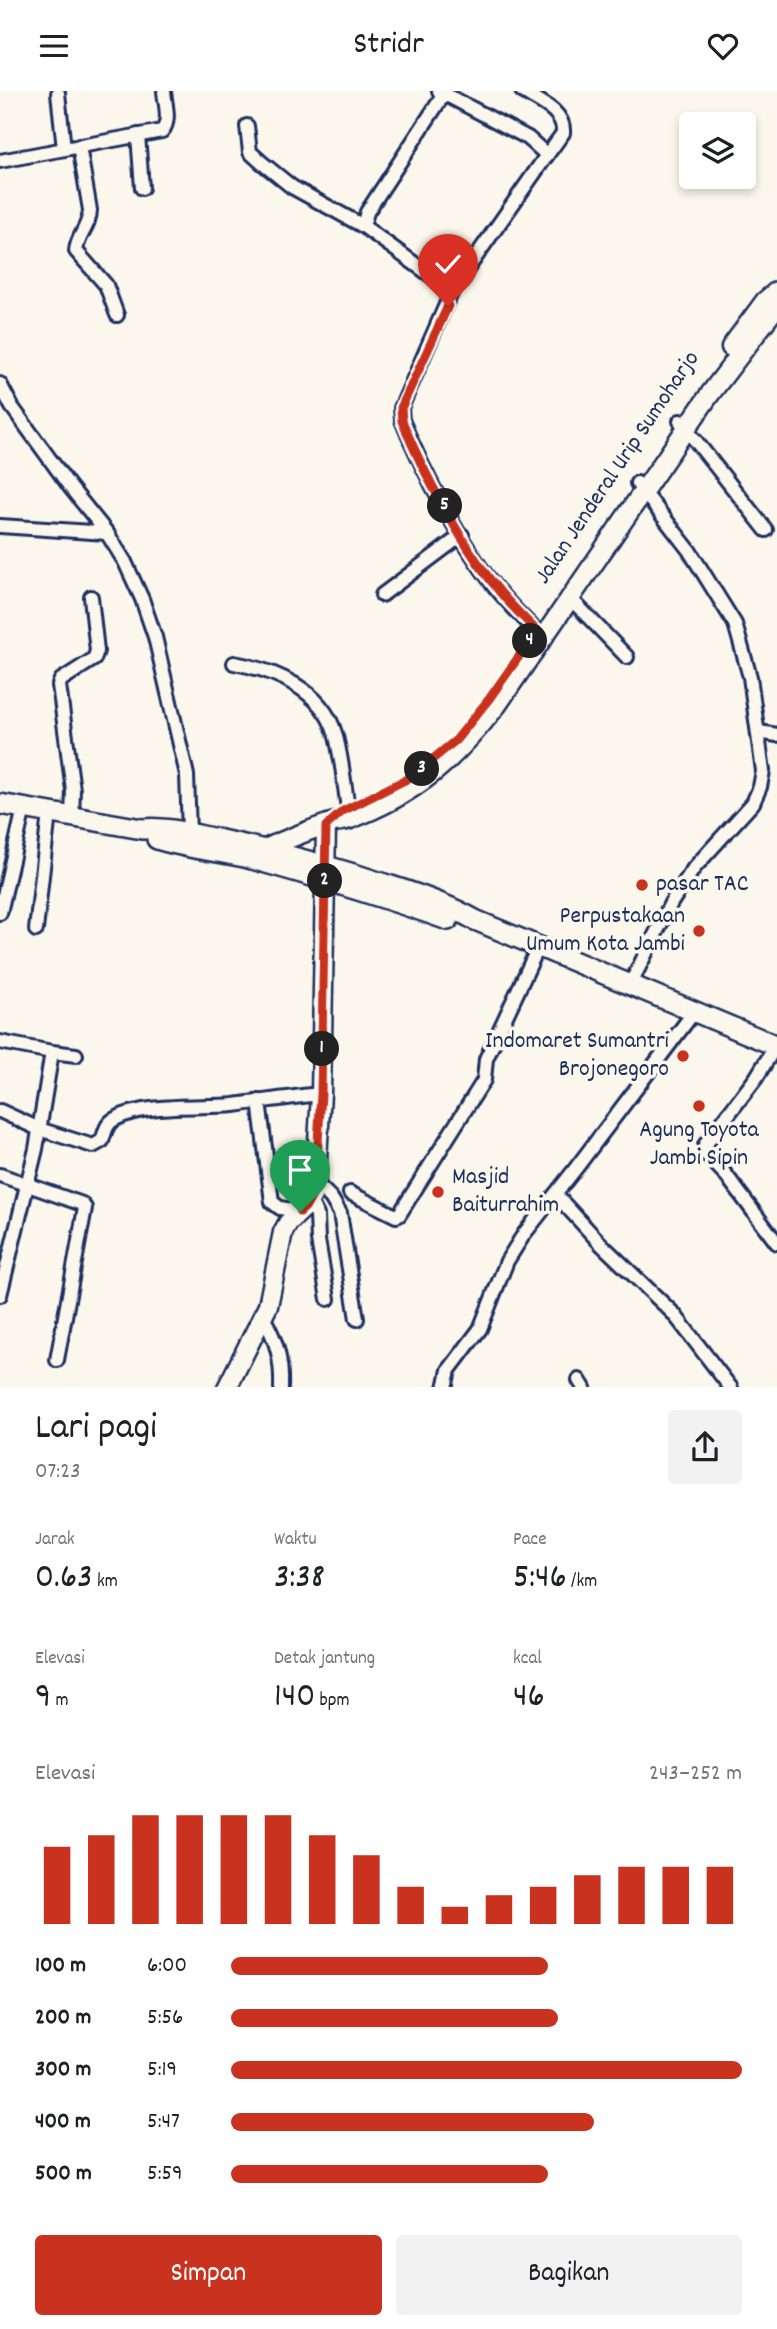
<!DOCTYPE html>
<html lang="id">
<head>
<meta charset="utf-8">
<style>
	:root { --surface:#fff; --page:#f2f2f2; --text:#202124; --muted:#757577; --accent:#c8321e }
	body { margin:0; font-family:Dekko,sans-serif; background:var(--page); color:var(--text); height:100vh; display:flex; flex-direction:column; font-size:26px; white-space:nowrap }
	* { box-sizing:border-box; margin:0 }
	p { font-size:23px; color:var(--muted) }
	.icon { flex:none; width:38px; height:38px; fill:none; stroke:currentColor; stroke-width:2; stroke-linecap:round; stroke-linejoin:round }
	.map { position:relative; height:1296px; overflow:hidden }
	.panel { display:flex; flex-direction:column; background:var(--surface); flex:1 }
	.panel>* { flex:none }
	.buttons { position:absolute; left:679px; top:21px; display:grid; gap:14px }
	.buttons a { display:grid; place-items:center; width:77px; height:77px; border-radius:7px; background:var(--surface); box-shadow:0 4px 10px #0003; font-size:35px }
	.pin { position:absolute; display:grid; place-items:center; width:60px; height:60px; color:#fff; margin:-72px -30px; border-radius:50% 50% 50% 0; rotate:-45deg; box-shadow:0 0 7px #0007 }
	.pin .icon { rotate:45deg }
	.km { position:absolute; width:35px; height:35px; margin:-18px; border-radius:50%; background:#222; color:#fff; font-size:19px; line-height:35px; text-align:center }
	.round { display:grid; place-items:center; flex:none; width:74px; height:74px; border-radius:7px; background:var(--page) }
	.head { display:flex; align-items:center; justify-content:space-between; height:119px; padding:0 35px }
	h1 { font-size:38px; font-weight:600; line-height:52px }
	.figures { display:grid; grid-template-columns:repeat(3,1fr); gap:10px; height:119px; padding:7px 35px }
	.figures div { display:grid; align-content:center }
	.figures b { font-size:35px; font-weight:600 }
	.figures small { font-size:19px; font-weight:400 }
	.figures p { font-size:19px }
	.chart { height:196px; padding:14px 35px }
	.chart p { display:flex; justify-content:space-between }
	.chart svg { width:100%; height:126px; margin-top:7px; stroke:var(--accent); stroke-width:6 }
	.primary-button { display:flex; gap:14px; margin-top:auto; padding:14px 35px }
	.primary-button a { flex:1; height:80px; border-radius:7px; background:var(--accent); color:#fff; font-size:28px; font-weight:600; line-height:80px; text-align:center }
	.primary-button a+a { background:var(--page); color:var(--text) }
	ul { padding:0 35px; list-style:none; font-size:23px }
	li { display:grid; grid-template-columns:112px 84px 1fr; align-items:center; height:52px }
	li i { height:18px; border-radius:9px; background:var(--accent) }
	header { display:flex; justify-content:space-between; align-items:center; height:91px; padding:0 35px; background:var(--surface); font-size:32px; font-weight:600 }
	.map>svg:first-child { display:block }
</style>
</head>
<body>
<header><svg class="icon" aria-label="menu" viewBox="0 0 24 24"><path d="M4 6h16M4 12h16M4 18h16"/></svg>Stridr<svg class="icon" aria-label="heart" viewBox="0 0 24 24"><path d="M12 20l-8-8c-3-5 5-10 8-4 3-6 11-1 8 4z"/></svg></header>
<div class="map">
<svg width="777" height="1297" viewBox="0 0 777 1297">
	<rect width="100%" height="100%" fill="#fbf7ec"/>
	<filter id="ink" filterUnits="userSpaceOnUse"><feTurbulence type="fractalNoise" baseFrequency=".0143" numOctaves="2"/><feDisplacementMap in="SourceGraphic" scale="14" xChannelSelector="R" yChannelSelector="G"/><feConvolveMatrix kernelMatrix="1 2 1 2 8 2 1 2 1" color-interpolation-filters="sRGB"/></filter>
	<g filter="url(#ink)">
		<g fill="none" stroke-linecap="round" stroke-linejoin="round">
			<defs>
				<g id="street">
					<polyline points="439,0 528,47 547,64 452,200"/>
					<path d="M 522,0 C 538,10 565,20 563,42 L 547,64"/>
					<polyline points="58,2 64,58"/>
					<path d="M 247,35 L 250,61 L 261,71 L 292,96 L 363,135 L 452,200 L 401,317 L 402,329 C 424,383 460,451 495,496 C 510,514 527,531 544,547"/>
					<polyline points="138,44 142,97"/>
					<path d="M 79,55 L 90,119 C 90,135 77,145 76,160 L 106,194 L 117,224"/>
					<path d="M 0,70 L 162,40 C 171,30 165,13 164,0"/>
					<polyline points="363,135 367,121 446,0"/>
					<polyline points="0,293 12,316 70,396 107,442 125,471 142,508 155,546 187,684 189,742"/>
					<polyline points="680,330 766,439"/>
					<polyline points="0,435 107,442"/>
					<polyline points="382,504 462,444"/>
					<polyline points="571,508 627,566"/>
					<path d="M 234,572 C 275,579 322,599 335,642 C 342,666 344,693 348,717"/>
					<polyline points="759,641 777,644"/>
					<polyline points="72,726 73,699 59,594 61,589 94,568 97,560 91,506"/>
					<polyline points="0,822 24,717"/>
					<polyline points="36,839 49,722"/>
					<polyline points="630,894 671,812 694,777 753,712 760,696 763,680 750,586 735,533 689,459 637,392"/>
					<polyline points="0,951 52,961 36,1058 0,1204"/>
					<polyline points="52,961 76,964"/>
					<polyline points="772,961 756,987 705,1054 706,1063 726,1084 777,1152"/>
					<polyline points="259,1010 272,1111 280,1117 300,1120"/>
					<path d="M 0,1020 L 39,1038 L 93,1055 L 102,1050 C 105,1042 106,1032 115,1028 C 144,1012 200,1017 234,1014 C 263,1010 292,1006 321,1003"/>
					<polyline points="0,1084 82,1113 85,1117 57,1269"/>
					<polyline points="315,1091 331,1107 340,1122 357,1228"/>
					<polyline points="350,1102 396,1125 399,1124 484,989 486,968 535,863"/>
					<polyline points="556,1104 601,1153 674,1223 731,1297"/>
					<polyline points="310,1110 317,1124 318,1149 328,1208"/>
					<path d="M 263,1226 C 277,1250 282,1269 281,1297"/>
					<polyline points="579,1289 584,1297"/>
					<polyline points="445,1297 449,1279 480,1238 507,1170 524,1143 576,1077 691,925"/>
				</g>
				<g id="secondary">
					<polyline points="731,256 765,210 777,200"/>
					<path d="M 260,761 C 271,754 322,734 335,731 C 340,730 345,730 350,728 C 417,703 454,669 497,614 L 710,303 L 777,215"/>
					<polyline points="227,1297 268,1215 283,1141 288,1132 307,1114 315,1099 321,1003 326,735"/>
				</g>
				<g id="primary">
					<path d="M 0,713 L 142,738 C 168,735 195,744 221,749 C 278,761 335,776 391,795 C 420,804 449,814 475,829 L 777,955"/>
					<path d="M 157,748 C 188,758 220,760 252,768 C 317,786 384,806 448,829"/>
				</g>
			</defs>
			<use href="#street" stroke="#1b2f5e" stroke-width="18"/>
			<use href="#secondary" stroke="#1b2f5e" stroke-width="23"/>
			<use href="#primary" stroke="#1b2f5e" stroke-width="24"/>
			<use href="#street" stroke="#fbf7ec" stroke-width="12"/>
			<use href="#secondary" stroke="#fbf7ec" stroke-width="18"/>
			<use href="#primary" stroke="#fbf7ec" stroke-width="19"/>
		</g>
	</g>
	<g fill="none" stroke-linecap="round" stroke-linejoin="round" filter="url(#ink)">
		<defs>
			<path id="route" d="M 300,1121 L 307,1114 L 315,1099 L 321,1003 L 326,735 L 343,720 L 411,686 L 456,649 L 489,608 L 537,540 C 523,526 508,512 496,496 C 461,453 423,381 402,330 L 401,317 L 448,215"/>
		</defs>
		<use href="#route" stroke="#fff" stroke-width="14"/>
		<use href="#route" stroke="#c8321e" stroke-width="9"/>
	</g>
	<g fill="#c8321e" stroke="#fbf7ec" stroke-width="2.5">
		<circle cx="642" cy="794" r="7"/>
		<circle cx="699" cy="840" r="7"/>
		<circle cx="683" cy="965" r="7"/>
		<circle cx="699" cy="1015" r="7"/>
		<circle cx="438" cy="1101" r="7"/>
	</g>
	<g text-anchor="middle" dominant-baseline="central" stroke-width="7" stroke-linejoin="round" paint-order="stroke">
		<g font-size="24" fill="#1b2f5e" stroke="#fbf7ec">
			<text transform="translate(618 377) rotate(-56)">Jalan Jenderal Urip Sumoharjo</text>
		</g>
		<g font-size="24" fill="#1b2f5e" stroke="#fbf7ec" text-anchor="start">
			<text x="656" y="794">pasar TAC</text>
			<text x="685" y="826" text-anchor="end">Perpustakaan<tspan x="685" dy="28">Umum Kota Jambi</tspan></text>
			<text x="669" y="951" text-anchor="end">Indomaret Sumantri<tspan x="669" dy="28">Brojonegoro</tspan></text>
			<text x="699" y="1040" text-anchor="middle">Agung Toyota<tspan x="699" dy="28">Jambi Sipin</tspan></text>
			<text x="452" y="1087">Masjid<tspan x="452" dy="28">Baiturrahim</tspan></text>
		</g>
	</g>
</svg>
<div class="buttons">
<a><svg class="icon" aria-label="layers" viewBox="0 0 24 24"><path d="M12 4l9 5-9 5-9-5zM3 14l9 5 9-5"/></svg></a>
</div>
<div class="pin" style="left:300px;top:1121px;background:#1e9e55"><svg class="icon" aria-label="arrive" viewBox="0 0 24 24"><path d="M6 21V4h12l-3 4 3 4H6"/></svg></div>
<div class="pin" style="left:448px;top:215px;background:#d93025"><svg class="icon" aria-label="check" viewBox="0 0 24 24"><path d="M5 12l5 5 9-10"/></svg></div>
<b class="km" style="left:322px;top:958px">1</b>
<b class="km" style="left:325px;top:790px">2</b>
<b class="km" style="left:422px;top:678px">3</b>
<b class="km" style="left:530px;top:550px">4</b>
<b class="km" style="left:445px;top:415px">5</b>
</div>
<section class="panel">
<div class="head"><div><h1>Lari pagi</h1><p>07:23</p></div><a class="round"><svg class="icon" aria-label="share" viewBox="0 0 24 24"><path d="M12 15V3M7 8l5-5 5 5M5 13v7h14v-7"/></svg></a></div>
<div class="figures">
<div><p>Jarak</p><b>0.63<small> km</small></b></div>
<div><p>Waktu</p><b>3:38</b></div>
<div><p>Pace</p><b>5:46<small> /km</small></b></div>
</div>
<div class="figures">
<div><p>Elevasi</p><b>9<small> m</small></b></div>
<div><p>Detak jantung</p><b>140<small> bpm</small></b></div>
<div><p>kcal</p><b>46</b></div>
</div>
<div class="chart"><p><span>Elevasi</span>243–252 m</p>
<svg viewBox="0 0 160 44" preserveAspectRatio="none"><path d="M5 44V17M15 44V13M25 44V6M35 44V6M45 44V6M55 44V6M65 44V13M75 44V20M85 44V31M95 44V38M105 44V34M115 44V31M125 44V27M135 44V24M145 44V24M155 44V24"/></svg>
</div>
<ul>
<li><b>100 m</b>6:00<i style="width:62%"></i></li>
<li><b>200 m</b>5:56<i style="width:64%"></i></li>
<li><b>300 m</b>5:19<i style="width:100%"></i></li>
<li><b>400 m</b>5:47<i style="width:71%"></i></li>
<li><b>500 m</b>5:59<i style="width:62%"></i></li>
</ul>
<div class="primary-button"><a>Simpan</a><a>Bagikan</a></div>
</section>
</body>
</html>
